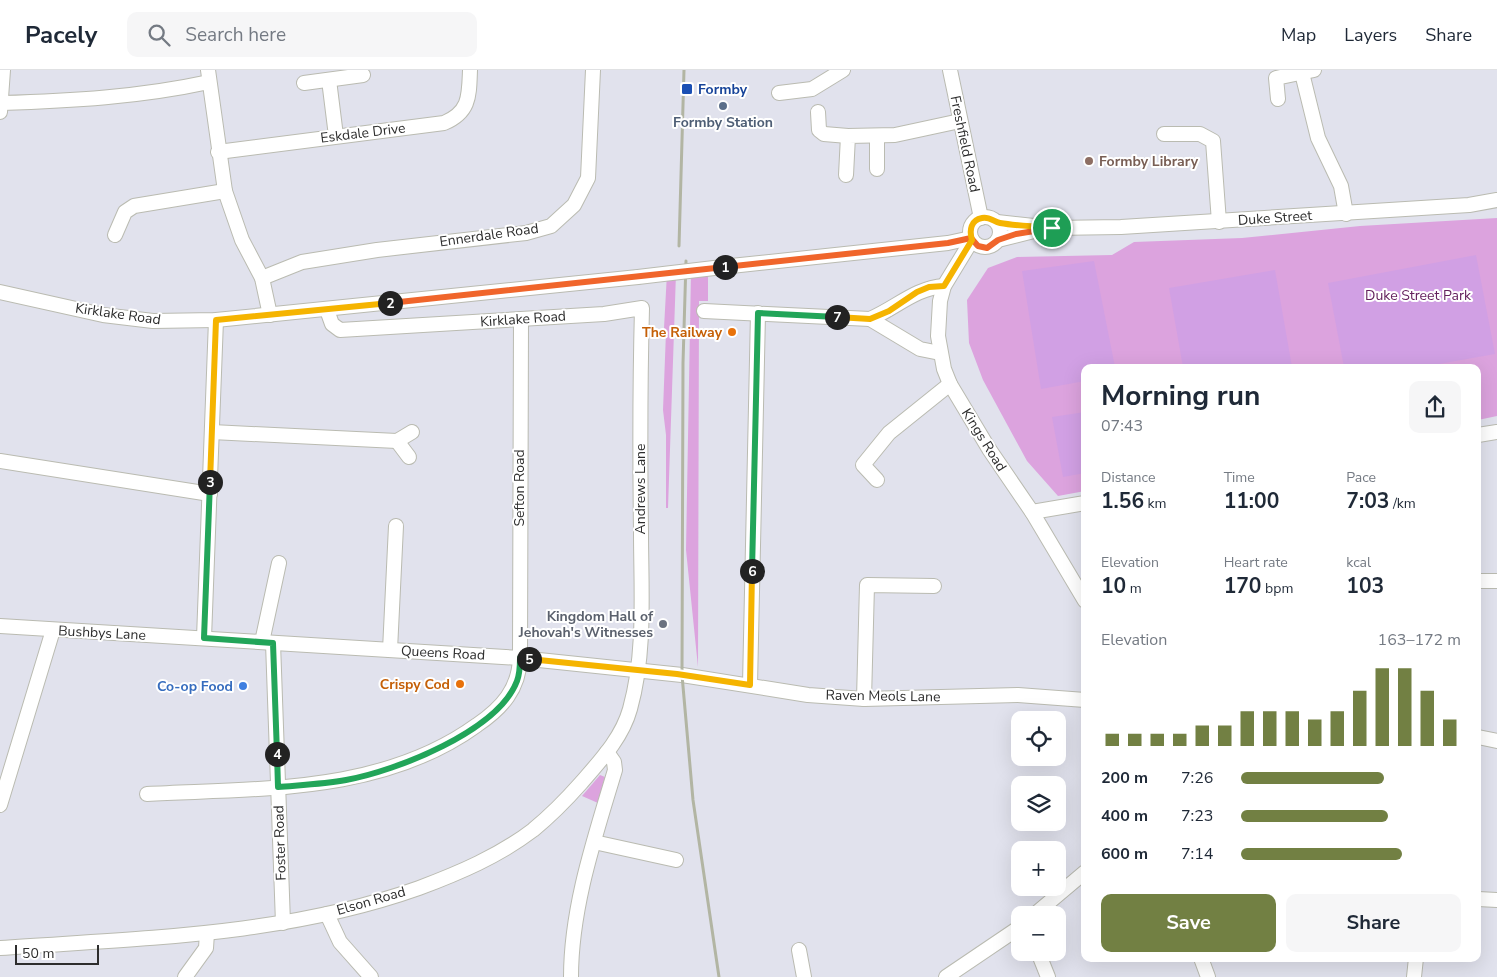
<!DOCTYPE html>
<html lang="en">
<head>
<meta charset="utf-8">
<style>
	:root { --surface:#fff; --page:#f6f6f7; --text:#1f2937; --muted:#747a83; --line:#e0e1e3; --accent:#728043 }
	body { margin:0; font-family:"Nunito Sans",sans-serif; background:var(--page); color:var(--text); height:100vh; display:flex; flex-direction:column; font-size:19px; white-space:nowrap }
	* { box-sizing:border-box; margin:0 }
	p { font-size:16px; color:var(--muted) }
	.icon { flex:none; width:28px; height:28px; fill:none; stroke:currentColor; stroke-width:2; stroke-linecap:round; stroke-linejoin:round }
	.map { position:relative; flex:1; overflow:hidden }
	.sheet { position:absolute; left:1081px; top:294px; width:400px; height:598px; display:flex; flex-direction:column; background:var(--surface); border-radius:10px; box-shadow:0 5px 20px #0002 }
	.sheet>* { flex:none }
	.fabs { position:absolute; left:1011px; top:641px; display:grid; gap:10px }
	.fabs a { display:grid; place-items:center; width:55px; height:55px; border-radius:10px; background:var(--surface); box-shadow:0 5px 20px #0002; font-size:25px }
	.scale { position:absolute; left:15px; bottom:12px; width:84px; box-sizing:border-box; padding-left:5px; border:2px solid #2d2d2d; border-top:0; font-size:14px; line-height:18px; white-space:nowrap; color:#2d2d2d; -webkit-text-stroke:4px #fff; paint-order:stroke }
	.pin { position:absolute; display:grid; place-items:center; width:42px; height:42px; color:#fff; margin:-21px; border:2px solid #fff; border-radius:50%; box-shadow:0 1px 5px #0007 }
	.km { position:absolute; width:25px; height:25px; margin:-12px; border-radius:50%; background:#222; color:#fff; font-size:14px; line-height:25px; text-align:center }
	.round { display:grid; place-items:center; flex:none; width:52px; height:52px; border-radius:10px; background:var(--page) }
	.head { display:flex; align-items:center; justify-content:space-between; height:85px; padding:0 20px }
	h1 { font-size:28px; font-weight:700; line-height:38px }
	.figures { display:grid; grid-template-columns:repeat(3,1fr); gap:8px; height:85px; padding:5px 20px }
	.figures div { display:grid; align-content:center }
	.figures b { font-size:21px; font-weight:700 }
	.figures small { font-size:14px; font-weight:400 }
	.figures p { font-size:14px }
	.chart { height:140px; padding:10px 20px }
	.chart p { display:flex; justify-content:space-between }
	.chart svg { width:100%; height:90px; margin-top:5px; stroke:var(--accent); stroke-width:6 }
	.cta { display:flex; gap:10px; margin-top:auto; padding:10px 20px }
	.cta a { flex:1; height:58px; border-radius:10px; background:var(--accent); color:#fff; font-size:20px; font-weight:700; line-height:58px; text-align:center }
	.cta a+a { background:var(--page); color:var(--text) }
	ul { padding:0 20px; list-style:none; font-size:16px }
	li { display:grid; grid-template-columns:80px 60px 1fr; align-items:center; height:38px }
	li i { height:12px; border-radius:6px; background:var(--accent) }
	header { display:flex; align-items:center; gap:30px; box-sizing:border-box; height:70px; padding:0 25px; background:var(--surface); border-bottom:1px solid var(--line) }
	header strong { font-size:24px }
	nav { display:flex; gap:28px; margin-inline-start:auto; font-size:18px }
	.search { width:350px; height:45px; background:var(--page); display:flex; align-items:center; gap:12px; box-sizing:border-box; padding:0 18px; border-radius:10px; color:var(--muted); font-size:19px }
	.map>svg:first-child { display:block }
</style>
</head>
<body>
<header>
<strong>Pacely</strong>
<div class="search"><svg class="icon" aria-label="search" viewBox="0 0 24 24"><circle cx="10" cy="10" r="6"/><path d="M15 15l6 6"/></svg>Search here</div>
<nav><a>Map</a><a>Layers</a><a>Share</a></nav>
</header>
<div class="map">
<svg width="1497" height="907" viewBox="0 0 1497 907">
	<rect width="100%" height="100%" fill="#e1e2ed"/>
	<g fill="#dca3de">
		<polygon points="1497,148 1497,346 1478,350 1478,298 1085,298 1085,421 1058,426 1027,391 983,310 969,273 967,230 988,198 1017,187 1112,185 1134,172 1242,168 1360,156"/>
		<polygon points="708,199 708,231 699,231 698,597 686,480 691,201"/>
		<polygon points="667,203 676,203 668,438 666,438 666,365 663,340 666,262 664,258"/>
		<polygon points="600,705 605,707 598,733 582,726"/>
	</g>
	<g fill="#d1a0e4">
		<polygon points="1476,185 1495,284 1422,297 1344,297 1328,213"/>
		<polygon points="1094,191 1115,297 1085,298 1085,311 1041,319 1022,201"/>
		<polygon points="1275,200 1292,297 1183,297 1169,218"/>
		<polygon points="1085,342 1085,403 1063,407 1052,347"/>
	</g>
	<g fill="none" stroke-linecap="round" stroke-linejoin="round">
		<defs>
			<g id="minor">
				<polyline points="208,0 225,121 242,170 262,208 270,245"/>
				<polyline points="950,0 981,148"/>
				<polyline points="1302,3 1318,68 1341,116 1346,144"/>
				<polyline points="329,10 336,66"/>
				<polyline points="304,13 363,5"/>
				<polyline points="779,23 812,19 843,0"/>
				<polyline points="1278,29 1276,8 1314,0"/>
				<path d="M 1,33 C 71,31 140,27 209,12"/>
				<polyline points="0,42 3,0"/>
				<polyline points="818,42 819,60 824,64 848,66"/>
				<polyline points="1164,64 1200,64 1213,71 1219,152"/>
				<polyline points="877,66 877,99"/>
				<path d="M 218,82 L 444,53 C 470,42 469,26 470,0"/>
				<polyline points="846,105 848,66 895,65 960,51"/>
				<circle cx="985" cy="162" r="15"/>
				<polyline points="997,152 1052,158 1121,157 1469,135 1497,130"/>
				<polyline points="115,165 125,142 134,136 225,121"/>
				<polyline points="972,170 944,216 940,231 938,266 944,299 950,314 989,379 1032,442 1085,531"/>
				<polyline points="998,170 1034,161"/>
				<polyline points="731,196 948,173 971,168"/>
				<polyline points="262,208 302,192 377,180 526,163 551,156 574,135 588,108 593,0"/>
				<polyline points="0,222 103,245 153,251 216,250 638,207"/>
				<path d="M 704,241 L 870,249 C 896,238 915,218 944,216"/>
				<polyline points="870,249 920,279 940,283"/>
				<polyline points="212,362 397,371"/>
				<polyline points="1478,365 1497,362"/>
				<polyline points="409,387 397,371 412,362"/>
				<polyline points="0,391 210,424"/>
				<polyline points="877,410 863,395 889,363 950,314"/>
				<polyline points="1032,442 1085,433"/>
				<polyline points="1478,511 1497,511"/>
				<polyline points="0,556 520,588 682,605 808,625 864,629 1018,625 1085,630"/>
				<polyline points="204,568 216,250"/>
				<polyline points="262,572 279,493"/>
				<polyline points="273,573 283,853"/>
				<polyline points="390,580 396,456"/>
				<polyline points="750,615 758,243"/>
				<polyline points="864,629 867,515 934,516"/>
				<polyline points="1478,667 1497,671"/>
				<path d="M 147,724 C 259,718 382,724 477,655 C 502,638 519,619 520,588 L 521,249"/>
				<polyline points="0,735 53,560"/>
				<polyline points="594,772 676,790"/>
				<polyline points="1478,829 1497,830"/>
				<polyline points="327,844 340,872 371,907"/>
				<polyline points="1034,845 1085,802"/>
				<path d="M 0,878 C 141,868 284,866 419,818 C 459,803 499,786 533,760 C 550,746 566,730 581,713 C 600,691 622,668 630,639 C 646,582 641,520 641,462 C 640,387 640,313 642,238 L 604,244 L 340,260 L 332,254 L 327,240"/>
				<polyline points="799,880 804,907"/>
				<polyline points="1038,882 1048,907"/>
				<polyline points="1201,888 1208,907"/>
				<polyline points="185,907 206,878 207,863"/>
				<path d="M 571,907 C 571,837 595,767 615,700 L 614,692 L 607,682"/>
				<polyline points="946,907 1020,857"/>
				<polyline points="1414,907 1416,888"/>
			</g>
		</defs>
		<use href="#minor" stroke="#babbb1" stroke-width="16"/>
		<use href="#minor" stroke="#fff" stroke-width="14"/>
		<g stroke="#b2b5a3" stroke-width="3">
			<polyline points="679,176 684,0"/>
			<polyline points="686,191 683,293 682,605 693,730 719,907"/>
		</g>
		<defs>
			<polyline id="minor-bridge" points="638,207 731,196"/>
		</defs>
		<use href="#minor-bridge" stroke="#babbb1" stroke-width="16" stroke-linecap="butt"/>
		<use href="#minor-bridge" stroke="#fff" stroke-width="14"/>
	</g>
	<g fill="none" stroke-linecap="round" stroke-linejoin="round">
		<defs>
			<polyline id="split-1" points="725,197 948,173 971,168 978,176 987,178 998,170 1016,164 1052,158"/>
			<polyline id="split-2" points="390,233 725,197"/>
			<polyline id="split-3" points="210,412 216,250 390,233"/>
			<polyline id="split-4" points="210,412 204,568 273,573 277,684"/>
			<path id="split-5" d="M 277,684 L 278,717 C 301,715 324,714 346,710 C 396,701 498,661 517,611 C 520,603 520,596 520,588 L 529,589"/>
			<polyline id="split-6" points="529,589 677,604 750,615 752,501"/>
			<polyline id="split-7" points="752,501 758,243 837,247"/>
			<path id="split-8" d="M 837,247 L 870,249 L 889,241 L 917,222 L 929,217 L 944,216 L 972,170 C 969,160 971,150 982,148 C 989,146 994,152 1000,153 C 1017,156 1035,156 1052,158"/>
		</defs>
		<use href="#split-1" stroke="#fff" stroke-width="10"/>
		<use href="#split-2" stroke="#fff" stroke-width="10"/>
		<use href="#split-3" stroke="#fff" stroke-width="10"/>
		<use href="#split-4" stroke="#fff" stroke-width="10"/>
		<use href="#split-5" stroke="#fff" stroke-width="10"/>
		<use href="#split-6" stroke="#fff" stroke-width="10"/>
		<use href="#split-7" stroke="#fff" stroke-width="10"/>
		<use href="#split-8" stroke="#fff" stroke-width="10"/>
		<use href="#split-1" stroke="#f0652b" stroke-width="6"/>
		<use href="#split-2" stroke="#f0652b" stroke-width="6"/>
		<use href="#split-3" stroke="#f5b400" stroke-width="6"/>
		<use href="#split-4" stroke="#22a559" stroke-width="6"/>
		<use href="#split-5" stroke="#22a559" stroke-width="6"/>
		<use href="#split-6" stroke="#f5b400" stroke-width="6"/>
		<use href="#split-7" stroke="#22a559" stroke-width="6"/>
		<use href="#split-8" stroke="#f5b400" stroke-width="6"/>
	</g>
	<rect fill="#1a4fb4" stroke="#fff" stroke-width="2" x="681" y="13" width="12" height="12" rx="2.5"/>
	<circle fill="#5c6f8a" stroke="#fff" stroke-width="2" cx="723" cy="36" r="5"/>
	<circle fill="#8d6e63" stroke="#fff" stroke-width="2" cx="1089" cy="91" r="5"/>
	<g fill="#e8710a" stroke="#fff" stroke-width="2">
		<circle cx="732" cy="262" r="5"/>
		<circle cx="460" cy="614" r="5"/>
	</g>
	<circle fill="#6b7280" stroke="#fff" stroke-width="2" cx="663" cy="554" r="5"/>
	<circle fill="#3f7fe0" stroke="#fff" stroke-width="2" cx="243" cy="616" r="5"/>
	<g text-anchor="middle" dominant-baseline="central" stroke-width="4" stroke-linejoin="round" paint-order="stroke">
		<g font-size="14" font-weight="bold" fill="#164399" stroke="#fff" text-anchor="start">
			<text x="698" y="19">Formby</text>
		</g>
		<g font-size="14" font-weight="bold" fill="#4e5e75" stroke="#fff">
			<text x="723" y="52">Formby Station</text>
		</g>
		<g font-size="14" fill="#2d2d2d" stroke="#fff">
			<text transform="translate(363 63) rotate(-7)">Eskdale Drive</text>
			<text transform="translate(965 74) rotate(78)">Freshfield Road</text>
			<text transform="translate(1275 148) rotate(-4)">Duke Street</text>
			<text transform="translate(489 165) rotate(-8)">Ennerdale Road</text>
			<text transform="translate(118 244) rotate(8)">Kirklake Road</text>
			<text transform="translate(523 249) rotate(-4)">Kirklake Road</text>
			<text transform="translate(984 370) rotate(58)">Kings Road</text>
			<text transform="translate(519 418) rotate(-90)">Sefton Road</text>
			<text transform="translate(640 419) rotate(-90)">Andrews Lane</text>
			<text transform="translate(102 563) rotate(3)">Bushbys Lane</text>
			<text transform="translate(443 583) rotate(3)">Queens Road</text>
			<text transform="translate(883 626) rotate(1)">Raven Meols Lane</text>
			<text transform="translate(280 773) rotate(-92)">Foster Road</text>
			<text transform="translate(371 831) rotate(-16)">Elson Road</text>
		</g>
		<g font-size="14" font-weight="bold" fill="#785e54" stroke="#fff" text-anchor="start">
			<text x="1099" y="91">Formby Library</text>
		</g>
		<g font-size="14" fill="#64225e" stroke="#fff">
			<text x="1418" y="225">Duke Street Park</text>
		</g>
		<g font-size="14" font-weight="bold" fill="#c56008" stroke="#fff" text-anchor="end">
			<text x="722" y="262">The Railway</text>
			<text x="450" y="614">Crispy Cod</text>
		</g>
		<g font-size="14" font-weight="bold" fill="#5b616d" stroke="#fff" text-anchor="end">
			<text x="653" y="546">Kingdom Hall of<tspan x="653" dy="16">Jehovah's Witnesses</tspan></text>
		</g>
		<g font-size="14" font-weight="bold" fill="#366cbe" stroke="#fff" text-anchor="end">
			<text x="233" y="616">Co-op Food</text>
		</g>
	</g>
</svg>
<div class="fabs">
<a><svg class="icon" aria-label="locate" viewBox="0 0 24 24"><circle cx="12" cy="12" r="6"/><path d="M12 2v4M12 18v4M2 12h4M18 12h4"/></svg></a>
<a><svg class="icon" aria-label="layers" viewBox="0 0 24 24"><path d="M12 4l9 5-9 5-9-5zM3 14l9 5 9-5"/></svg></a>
<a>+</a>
<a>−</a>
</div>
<div class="scale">50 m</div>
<div class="pin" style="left:1052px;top:158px;background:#1e9e55"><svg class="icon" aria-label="arrive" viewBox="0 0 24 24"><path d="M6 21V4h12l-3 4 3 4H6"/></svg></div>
<b class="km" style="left:725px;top:197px">1</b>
<b class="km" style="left:390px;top:233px">2</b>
<b class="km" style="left:210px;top:412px">3</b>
<b class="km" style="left:277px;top:684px">4</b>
<b class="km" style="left:529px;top:589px">5</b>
<b class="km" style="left:752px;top:501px">6</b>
<b class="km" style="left:837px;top:247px">7</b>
<section class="sheet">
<div class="head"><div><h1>Morning run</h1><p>07:43</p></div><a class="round"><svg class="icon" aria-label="share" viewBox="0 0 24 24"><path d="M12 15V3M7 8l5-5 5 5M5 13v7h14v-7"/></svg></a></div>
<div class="figures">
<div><p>Distance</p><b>1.56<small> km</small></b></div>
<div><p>Time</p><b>11:00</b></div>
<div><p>Pace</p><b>7:03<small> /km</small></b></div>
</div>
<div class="figures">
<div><p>Elevation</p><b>10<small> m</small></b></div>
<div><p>Heart rate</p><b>170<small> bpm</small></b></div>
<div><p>kcal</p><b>103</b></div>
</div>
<div class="chart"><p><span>Elevation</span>163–172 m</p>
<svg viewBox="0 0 160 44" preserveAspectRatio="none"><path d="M5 44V38M15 44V38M25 44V38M35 44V38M45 44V34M55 44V34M65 44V27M75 44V27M85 44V27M95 44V31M105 44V27M115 44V17M125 44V6M135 44V6M145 44V17M155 44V31"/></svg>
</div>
<ul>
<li><b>200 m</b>7:26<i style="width:65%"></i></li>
<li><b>400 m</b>7:23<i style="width:67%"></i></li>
<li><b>600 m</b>7:14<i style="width:73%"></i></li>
</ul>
<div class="cta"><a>Save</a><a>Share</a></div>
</section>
</div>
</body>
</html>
